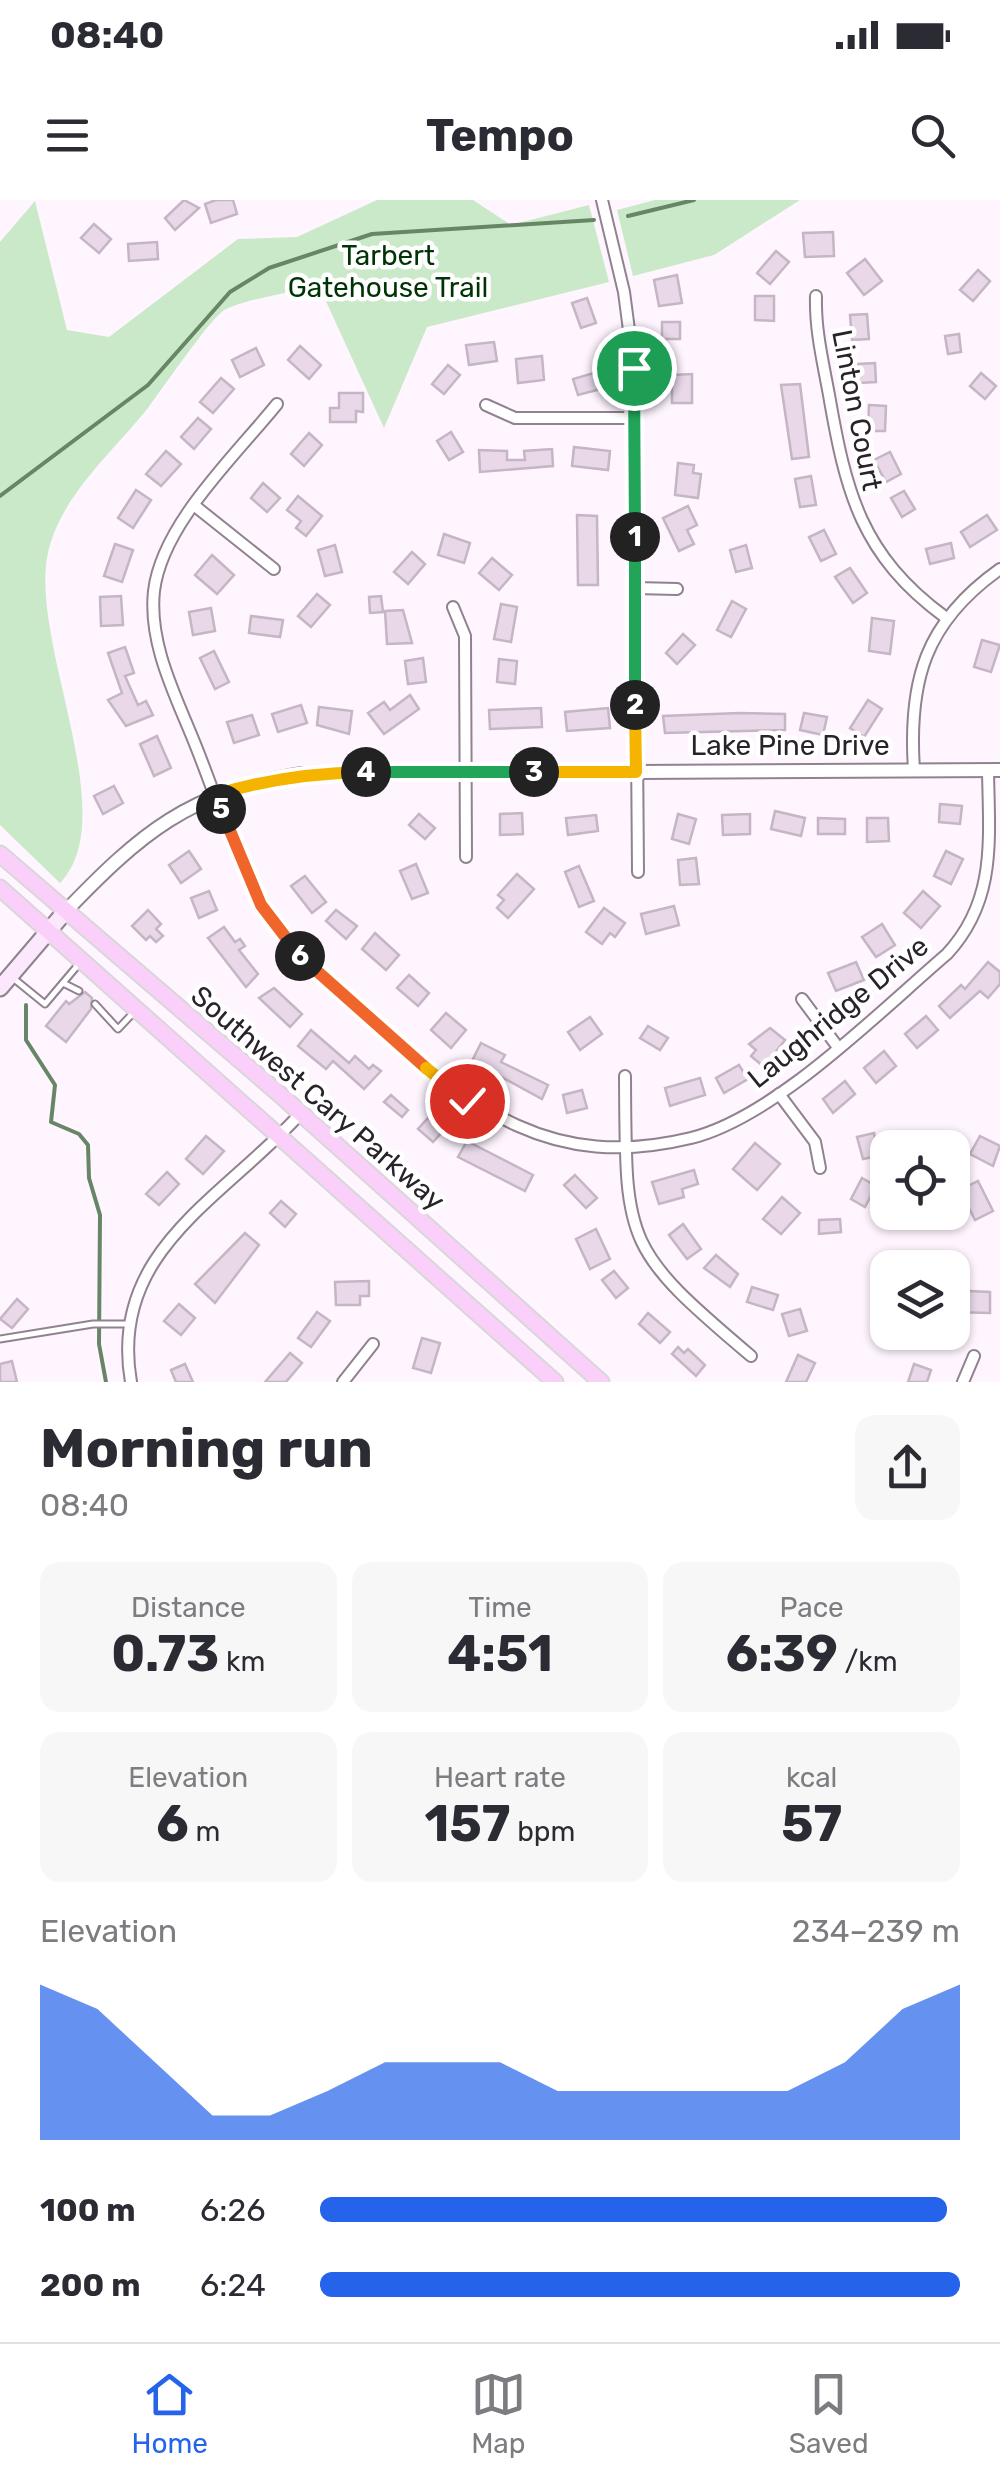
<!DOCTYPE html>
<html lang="en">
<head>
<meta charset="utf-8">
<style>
	:root { --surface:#fff; --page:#f7f7f7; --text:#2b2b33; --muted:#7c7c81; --line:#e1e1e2; --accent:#2563eb }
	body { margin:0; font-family:Rubik,sans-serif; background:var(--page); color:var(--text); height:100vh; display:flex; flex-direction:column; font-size:38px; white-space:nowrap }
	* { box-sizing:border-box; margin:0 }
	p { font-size:32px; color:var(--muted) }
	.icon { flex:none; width:55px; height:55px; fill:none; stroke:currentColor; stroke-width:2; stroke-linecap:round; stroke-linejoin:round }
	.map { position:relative; height:1182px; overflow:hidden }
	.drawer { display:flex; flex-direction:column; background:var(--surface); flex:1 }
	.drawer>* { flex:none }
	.fabs { position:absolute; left:870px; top:930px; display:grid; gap:20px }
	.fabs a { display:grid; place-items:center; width:100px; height:100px; border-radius:20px; background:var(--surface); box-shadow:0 2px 8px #0004; font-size:50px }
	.pin { position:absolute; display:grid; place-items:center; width:85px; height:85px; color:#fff; margin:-42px; border:5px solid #fff; border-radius:50%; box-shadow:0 2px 10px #0007 }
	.km { position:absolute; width:50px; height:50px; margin:-25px; border-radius:50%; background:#222; color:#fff; font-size:28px; line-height:50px; text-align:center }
	.round { display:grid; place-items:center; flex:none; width:105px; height:105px; border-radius:20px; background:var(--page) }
	.headline { display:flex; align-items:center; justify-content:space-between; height:170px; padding:0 40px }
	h1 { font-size:55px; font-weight:700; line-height:75px }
	.metrics { display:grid; grid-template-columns:repeat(3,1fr); gap:15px; height:170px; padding:10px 40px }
	.metrics div { display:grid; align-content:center; border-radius:20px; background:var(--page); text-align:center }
	.metrics b { font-size:50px; font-weight:700 }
	.metrics small { font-size:28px; font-weight:400 }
	.metrics p { font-size:28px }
	.chart { height:280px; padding:20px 40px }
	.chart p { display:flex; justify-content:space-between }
	.chart svg { width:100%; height:180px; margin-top:10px; fill:var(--accent); opacity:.7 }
	ul { padding:0 40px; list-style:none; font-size:32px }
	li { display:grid; grid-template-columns:160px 120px 1fr; align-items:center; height:75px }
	li i { height:25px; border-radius:12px; background:var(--accent) }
	.status { display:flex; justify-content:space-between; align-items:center; height:70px; padding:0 50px; background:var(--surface); direction:ltr }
	.status svg { height:28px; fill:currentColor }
	header { display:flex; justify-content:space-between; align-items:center; height:130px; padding:0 40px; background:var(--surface); font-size:45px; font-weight:700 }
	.dock { display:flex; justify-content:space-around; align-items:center; height:140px; border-top:2px solid var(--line); background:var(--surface); font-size:28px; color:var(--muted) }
	.dock a { display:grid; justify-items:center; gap:5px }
	.dock .active { color:var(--accent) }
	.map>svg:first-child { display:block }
</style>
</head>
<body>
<div class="status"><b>08:40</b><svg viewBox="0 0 49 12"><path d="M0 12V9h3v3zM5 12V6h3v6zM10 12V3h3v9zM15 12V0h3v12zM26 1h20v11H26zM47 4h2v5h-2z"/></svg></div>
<header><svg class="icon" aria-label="menu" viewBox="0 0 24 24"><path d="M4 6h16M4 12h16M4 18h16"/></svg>Tempo<svg class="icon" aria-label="search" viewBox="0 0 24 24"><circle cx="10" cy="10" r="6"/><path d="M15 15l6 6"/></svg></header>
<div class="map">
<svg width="1000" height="1182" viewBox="0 0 1000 1182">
	<rect width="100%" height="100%" fill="#fff5ff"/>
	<g fill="#cae9c8">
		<path d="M 377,0 L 473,0 L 511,25 L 589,5 L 609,82 L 427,127 L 384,228 L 319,86 C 297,91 240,100 223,111 C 208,122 163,188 148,208 C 112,253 57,299 47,358 C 32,448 123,618 60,683 L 0,625 L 0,42 L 35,1 L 67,130 L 109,137 L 238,39 L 297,37 Z"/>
		<polygon points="655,0 800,0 714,55 633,76 617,10"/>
	</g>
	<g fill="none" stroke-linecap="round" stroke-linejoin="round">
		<g stroke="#678666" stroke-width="4">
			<polyline points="628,16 694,0"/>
			<polyline points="0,296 148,185 230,92 269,68 372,34 594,20"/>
			<polyline points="26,805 26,840 55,885 51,922 79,934 88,945 89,978 100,1015 99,1144 106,1182"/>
		</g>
	</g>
	<g fill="#e8d8e8" stroke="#c5b5c5" stroke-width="2.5">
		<polygon points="184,0 199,8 175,30 165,18"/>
		<polygon points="216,0 233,0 237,14 211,23 205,4"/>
		<polygon points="94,24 111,39 99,53 81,38"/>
		<polygon points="833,32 834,56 805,57 803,33"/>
		<polygon points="157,42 158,59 129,61 128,44"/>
		<polygon points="776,51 789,62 770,84 757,73"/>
		<polygon points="865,59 882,81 864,95 847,73"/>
		<polygon points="978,70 990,81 973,101 960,90"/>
		<polygon points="677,75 682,103 659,106 654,80"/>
		<polygon points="755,96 774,96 774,121 755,120"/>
		<polygon points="587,98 596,123 581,128 572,103"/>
		<polygon points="867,114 869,139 852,140 850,115"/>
		<rect x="662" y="122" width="18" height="17"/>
		<polygon points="959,134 961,152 948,154 945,136"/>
		<polygon points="494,142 497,161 469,165 466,145"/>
		<polygon points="300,146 321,165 309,179 288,160"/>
		<polygon points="256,148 264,165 240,177 232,160"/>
		<polygon points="542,156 544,180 518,183 516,159"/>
		<polygon points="875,163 876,182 859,183 858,164"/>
		<polygon points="448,165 460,175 444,194 432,184"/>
		<polygon points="604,170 608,187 578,195 573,179"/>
		<polygon points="981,173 996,186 985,199 970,186"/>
		<polygon points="692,174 692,203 672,203 672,175"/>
		<polygon points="221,178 234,189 213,213 200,202"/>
		<polygon points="800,184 809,257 792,259 781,185"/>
		<polygon points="339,193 363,193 363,212 356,211 356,222 330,222 330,208 339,208"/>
		<polygon points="869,205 886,206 885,231 868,231"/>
		<polygon points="198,218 211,229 194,249 181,237"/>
		<polygon points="451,232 463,252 449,260 437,241"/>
		<polygon points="309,233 322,245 304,266 291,254"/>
		<polygon points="574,247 610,251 608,270 572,266"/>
		<polygon points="552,249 553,266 480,272 479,250 507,251 507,260 525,260 524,251"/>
		<polygon points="166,251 181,264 161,286 146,274"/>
		<polygon points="890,252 901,274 886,282 874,260"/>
		<polygon points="678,263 694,265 693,273 701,274 698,298 675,295"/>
		<polygon points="811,276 816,305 800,307 795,279"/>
		<polygon points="263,283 280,298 267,312 251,298"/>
		<polygon points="136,290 151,300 133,328 118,318"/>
		<polygon points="904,291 915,309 902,317 891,298"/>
		<polygon points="298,296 322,316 306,336 296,328 301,321 287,310"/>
		<polygon points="688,306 697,325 687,330 694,344 679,351 663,318"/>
		<polygon points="577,315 597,316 598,385 578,385"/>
		<polygon points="987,315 997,330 970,347 961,332"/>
		<polygon points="824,330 836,354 821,361 809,337"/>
		<polygon points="444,334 470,343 464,363 438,355"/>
		<polygon points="951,343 954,358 930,364 926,349"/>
		<polygon points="115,344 133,350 122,382 104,376"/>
		<polygon points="335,345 342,372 325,376 318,350"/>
		<polygon points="746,345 752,368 736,372 730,350"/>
		<polygon points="412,352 425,364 408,384 394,372"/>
		<polygon points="212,355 234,375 217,394 195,375"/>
		<polygon points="492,358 512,375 499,390 479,373"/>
		<polygon points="850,368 867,393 853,403 835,377"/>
		<polygon points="317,394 330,405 311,427 298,416"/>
		<polygon points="121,396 123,425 101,426 100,397"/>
		<polygon points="381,396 383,412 370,413 369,397"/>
		<polygon points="732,401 746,409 731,437 717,430"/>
		<polygon points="501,404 517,407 511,442 494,439"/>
		<polygon points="211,408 215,431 193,435 189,412"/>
		<polygon points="403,410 412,443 387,444 385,411"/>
		<polygon points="251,416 283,420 280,437 249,433"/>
		<polygon points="872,418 894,421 890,454 869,451"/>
		<polygon points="683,434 695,445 677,464 666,453"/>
		<polygon points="982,440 1000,445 991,472 974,467"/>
		<polygon points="125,447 134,473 125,476 138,505 146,501 153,515 126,526 108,500 122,493 108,453"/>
		<polygon points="214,451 229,482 215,489 200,458"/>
		<polygon points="423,458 426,482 408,484 405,461"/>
		<polygon points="499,459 517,461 515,484 497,482"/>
		<polygon points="410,495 419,509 384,534 368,513 384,502 390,510"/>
		<polygon points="868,500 882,509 864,537 850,528"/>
		<polygon points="301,505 307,523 278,532 272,514"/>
		<polygon points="319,507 352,511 349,534 317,525"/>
		<polygon points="541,508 542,527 490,529 489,510"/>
		<polygon points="608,508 610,528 567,531 565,512"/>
		<polygon points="739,513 785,514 785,530 665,533 663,516"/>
		<polygon points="804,513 827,517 823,535 800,530"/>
		<polygon points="252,515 259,535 234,543 227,522"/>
		<polygon points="157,536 171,568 154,576 140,544"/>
		<polygon points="114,586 123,603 103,614 94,596"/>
		<polygon points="940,604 962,606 960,624 939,622"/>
		<polygon points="775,611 805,618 801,636 771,629"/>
		<polygon points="522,613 523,634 500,635 500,614"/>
		<polygon points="419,614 435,628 425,639 409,625"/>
		<polygon points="678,614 696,619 689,644 672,639"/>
		<polygon points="750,614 750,634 723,635 722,615"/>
		<polygon points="596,615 598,631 568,635 566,618"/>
		<polygon points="818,618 845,619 845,634 818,634"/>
		<polygon points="867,618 888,618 889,641 867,642"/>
		<polygon points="189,651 201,669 181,683 169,665"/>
		<polygon points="946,651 963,659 951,684 934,676"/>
		<polygon points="696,658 699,684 680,685 678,660"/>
		<polygon points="416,664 428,693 412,699 400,671"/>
		<polygon points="579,666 594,701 579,707 565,672"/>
		<polygon points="517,674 534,689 508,718 497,708 504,700 498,695"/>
		<polygon points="305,676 326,702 312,713 291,686"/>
		<polygon points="209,691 217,710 199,718 191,698"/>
		<polygon points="923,691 940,706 921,728 904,713"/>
		<polygon points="674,706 679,725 646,734 641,714"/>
		<polygon points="604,708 625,723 615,737 610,733 602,744 586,732"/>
		<polygon points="148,710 161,724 156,729 163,736 156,742 150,736 146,740 132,726"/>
		<polygon points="336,710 357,726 346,739 326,721"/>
		<polygon points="882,724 895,745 876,757 862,737"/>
		<polygon points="224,727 235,742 240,739 245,746 239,750 258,774 246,787 208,738"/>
		<polygon points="375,733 399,755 386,770 362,749"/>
		<polygon points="856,762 864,780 836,791 828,773"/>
		<polygon points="988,762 1000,772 1000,784 988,798 980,791 950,818 939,806 961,785 965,789"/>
		<polygon points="409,775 429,793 418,806 397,788"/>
		<polygon points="274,788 302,814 290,827 259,798"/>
		<polygon points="85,792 92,798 91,809 66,842 46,826 66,801 69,804"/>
		<polygon points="446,813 466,830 451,848 431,830"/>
		<polygon points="926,816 938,830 917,848 905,834"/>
		<polygon points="590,817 602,834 580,850 568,832"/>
		<polygon points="648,826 668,838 660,850 640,838"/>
		<polygon points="770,828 785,840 764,867 751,856 756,850 749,844"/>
		<polygon points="311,830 349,863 355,856 369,869 373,865 381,871 364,889 333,861 326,869 298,846"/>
		<polygon points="481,843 505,855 501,862 548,885 542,899 472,861"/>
		<polygon points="884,851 896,866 876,883 864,868"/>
		<polygon points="739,865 748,879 724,893 716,878"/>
		<polygon points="700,878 705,895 670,906 665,888"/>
		<polygon points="845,881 855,894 833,913 823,899"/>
		<polygon points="582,890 587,908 567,913 563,895"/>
		<polygon points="391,895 408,910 402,917 384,902"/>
		<polygon points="428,918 443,931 433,942 418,929"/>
		<polygon points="874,933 878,956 863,959 857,937"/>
		<polygon points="206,936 224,951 203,974 186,959"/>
		<polygon points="980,936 1000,946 993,966 970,954"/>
		<polygon points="467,941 533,975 525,991 458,957"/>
		<polygon points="755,943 780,964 757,990 733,969"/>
		<polygon points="694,970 698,984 682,989 684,997 659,1004 652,982"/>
		<polygon points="167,972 179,984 159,1005 146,994"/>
		<polygon points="575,975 597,998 586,1008 564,985"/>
		<polygon points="862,978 876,986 865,1007 851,999"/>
		<polygon points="978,981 993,1011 975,1020 960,990"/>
		<polygon points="782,997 800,1013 781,1034 763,1019"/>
		<polygon points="281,1001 296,1014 285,1027 270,1013"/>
		<polygon points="840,1019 841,1032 819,1034 819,1020"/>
		<polygon points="683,1024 701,1049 687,1059 669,1035"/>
		<polygon points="596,1029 610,1059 590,1069 576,1039"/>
		<polygon points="245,1033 259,1045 215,1103 195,1084"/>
		<polygon points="716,1055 738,1074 730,1087 704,1068"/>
		<polygon points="614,1071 628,1088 616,1098 602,1080"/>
		<polygon points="369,1081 369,1096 360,1096 360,1105 336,1105 335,1082"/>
		<polygon points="752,1087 778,1095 773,1110 747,1102"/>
		<polygon points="968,1091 990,1092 990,1113 954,1112 954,1097 968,1098"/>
		<polygon points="17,1099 28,1109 12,1128 0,1119"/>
		<polygon points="179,1104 195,1118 181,1135 164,1121"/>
		<polygon points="800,1109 807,1131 789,1136 782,1114"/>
		<polygon points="317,1112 330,1121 311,1147 298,1138"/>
		<polygon points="648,1113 670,1132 660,1143 639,1124"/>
		<polygon points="898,1132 933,1132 923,1148"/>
		<polygon points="422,1138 440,1143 431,1173 413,1168"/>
		<polygon points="678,1147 684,1153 688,1149 705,1165 696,1176 672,1154"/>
		<polygon points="290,1153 302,1163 286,1182 265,1182"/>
		<polygon points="798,1155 815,1163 806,1182 786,1182"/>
		<polygon points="12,1161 17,1182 0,1182 0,1164"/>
		<polygon points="185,1164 193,1182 176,1182 171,1170"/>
		<polygon points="914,1164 931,1170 927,1182 908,1182"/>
	</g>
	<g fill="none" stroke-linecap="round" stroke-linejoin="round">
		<defs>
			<g id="service">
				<polyline points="13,778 45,804 78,765"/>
				<polyline points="63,783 79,791"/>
				<polyline points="95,804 118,829 135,811"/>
				<polyline points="0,1139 93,1124 128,1124"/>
			</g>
			<g id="minor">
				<polyline points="602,0 624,92 634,168 638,672"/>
				<path d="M 816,96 C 815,130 823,162 829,195 C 846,293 861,355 945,417"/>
				<path d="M 277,204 C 235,256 162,324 154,391 C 148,446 178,500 197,549 C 219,604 237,666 268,716 C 295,759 336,790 374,823 C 474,909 550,972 691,938 C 776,917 880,811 947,754 C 997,700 989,639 988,570"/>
				<polyline points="486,205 515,218 636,218"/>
				<polyline points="195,306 274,369"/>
				<polyline points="635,388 677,389"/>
				<polyline points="453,407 465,436 466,657"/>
				<path d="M 914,570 C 908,481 925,422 1000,369"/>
				<polyline points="802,799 837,846"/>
				<path d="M 625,876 C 626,1043 622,1047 751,1156"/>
				<polyline points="779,894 815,942 820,968"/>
				<path d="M 131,1182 C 108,1051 223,999 300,914"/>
				<polyline points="343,1182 373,1144"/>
				<polyline points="963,1182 974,1156"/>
			</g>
			<path id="tertiary" d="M 64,713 C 141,633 188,592 302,574 L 1000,570"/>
			<polyline id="secondary" points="0,788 64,713"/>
			<g id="primary">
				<polyline points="0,654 276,891 601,1182"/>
				<polyline points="0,688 555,1182"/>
			</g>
		</defs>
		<use href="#service" stroke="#908290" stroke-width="9"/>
		<use href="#minor" stroke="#908290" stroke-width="14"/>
		<use href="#tertiary" stroke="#908290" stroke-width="16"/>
		<use href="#secondary" stroke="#908290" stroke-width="19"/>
		<use href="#primary" stroke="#d8d7d8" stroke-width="19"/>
		<use href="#service" stroke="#fff" stroke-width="5"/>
		<use href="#minor" stroke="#fff" stroke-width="10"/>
		<use href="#tertiary" stroke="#fff" stroke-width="12"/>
		<use href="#secondary" stroke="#fce8fd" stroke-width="15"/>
		<use href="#primary" stroke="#fad0fb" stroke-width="15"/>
	</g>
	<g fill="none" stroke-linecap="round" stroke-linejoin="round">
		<defs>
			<polyline id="split-1" points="634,168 635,337"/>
			<polyline id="split-2" points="635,337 635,505"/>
			<polyline id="split-3" points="534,572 636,572 635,505"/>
			<polyline id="split-4" points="366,572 534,572"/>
			<path id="split-5" d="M 221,609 L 215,595 C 266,579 313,573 366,572"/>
			<polyline id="split-6" points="221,609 261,705 300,756"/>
			<polyline id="split-7" points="300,756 426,868"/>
			<polyline id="split-8" points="426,868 467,901"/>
		</defs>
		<use href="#split-1" stroke="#fff" stroke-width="20"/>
		<use href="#split-2" stroke="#fff" stroke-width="20"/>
		<use href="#split-3" stroke="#fff" stroke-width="20"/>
		<use href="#split-4" stroke="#fff" stroke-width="20"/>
		<use href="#split-5" stroke="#fff" stroke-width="20"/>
		<use href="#split-6" stroke="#fff" stroke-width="20"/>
		<use href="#split-7" stroke="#fff" stroke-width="20"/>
		<use href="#split-8" stroke="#fff" stroke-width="20"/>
		<use href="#split-1" stroke="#22a559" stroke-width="12"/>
		<use href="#split-2" stroke="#22a559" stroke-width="12"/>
		<use href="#split-3" stroke="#f5b400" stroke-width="12"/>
		<use href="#split-4" stroke="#22a559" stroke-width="12"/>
		<use href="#split-5" stroke="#f5b400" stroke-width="12"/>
		<use href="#split-6" stroke="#f0652b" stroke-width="12"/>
		<use href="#split-7" stroke="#f0652b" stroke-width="12"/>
		<use href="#split-8" stroke="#f5b400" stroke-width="12"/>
	</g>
	<g text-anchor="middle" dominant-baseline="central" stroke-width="9" stroke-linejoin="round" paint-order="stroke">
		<g font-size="28" fill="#003404" stroke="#fff">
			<text x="388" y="55">Tarbert<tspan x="388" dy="32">Gatehouse Trail</tspan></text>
		</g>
		<g font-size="28" fill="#292329" stroke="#fff">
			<text transform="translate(857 210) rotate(79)">Linton Court</text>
			<text x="790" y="545">Lake Pine Drive</text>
			<text transform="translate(838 812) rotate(-39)">Laughridge Drive</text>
			<text transform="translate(318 898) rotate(41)">Southwest Cary Parkway</text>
		</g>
	</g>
</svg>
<div class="fabs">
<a><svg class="icon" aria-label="locate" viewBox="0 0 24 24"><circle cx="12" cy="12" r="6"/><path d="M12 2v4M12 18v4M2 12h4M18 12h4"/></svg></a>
<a><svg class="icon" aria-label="layers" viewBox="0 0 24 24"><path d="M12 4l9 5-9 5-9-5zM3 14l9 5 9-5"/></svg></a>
</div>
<div class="pin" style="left:634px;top:168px;background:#1e9e55"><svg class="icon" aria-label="arrive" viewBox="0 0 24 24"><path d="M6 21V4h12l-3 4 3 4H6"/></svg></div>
<div class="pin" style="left:467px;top:901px;background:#d93025"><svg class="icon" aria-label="check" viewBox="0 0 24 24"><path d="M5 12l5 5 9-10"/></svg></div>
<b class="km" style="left:635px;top:337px">1</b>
<b class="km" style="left:635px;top:505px">2</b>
<b class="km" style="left:534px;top:572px">3</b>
<b class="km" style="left:366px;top:572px">4</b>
<b class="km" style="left:221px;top:609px">5</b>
<b class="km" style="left:300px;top:756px">6</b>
</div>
<section class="drawer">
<div class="headline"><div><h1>Morning run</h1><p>08:40</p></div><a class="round"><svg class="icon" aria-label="share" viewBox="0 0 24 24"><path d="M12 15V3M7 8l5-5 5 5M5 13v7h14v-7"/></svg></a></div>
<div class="metrics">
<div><p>Distance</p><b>0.73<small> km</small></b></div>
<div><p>Time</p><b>4:51</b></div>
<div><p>Pace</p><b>6:39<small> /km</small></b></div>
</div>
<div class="metrics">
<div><p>Elevation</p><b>6<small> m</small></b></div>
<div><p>Heart rate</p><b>157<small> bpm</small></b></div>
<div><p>kcal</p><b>57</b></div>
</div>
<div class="chart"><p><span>Elevation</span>234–239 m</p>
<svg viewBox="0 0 160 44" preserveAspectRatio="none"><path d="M0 44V6L10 12L20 25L30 38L40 38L50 32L60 25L70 25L80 25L90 32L100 32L110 32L120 32L130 32L140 25L150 12L160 6V44z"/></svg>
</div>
<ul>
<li><b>100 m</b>6:26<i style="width:98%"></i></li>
<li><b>200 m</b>6:24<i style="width:100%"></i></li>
</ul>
</section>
<nav class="dock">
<a class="active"><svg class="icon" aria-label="home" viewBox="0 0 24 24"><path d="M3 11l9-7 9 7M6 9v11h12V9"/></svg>Home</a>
<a><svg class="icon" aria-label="map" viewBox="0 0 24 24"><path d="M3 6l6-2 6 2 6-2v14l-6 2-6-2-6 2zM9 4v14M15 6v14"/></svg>Map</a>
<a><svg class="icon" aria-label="saved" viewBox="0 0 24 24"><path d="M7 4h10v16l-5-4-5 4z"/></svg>Saved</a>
</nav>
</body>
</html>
